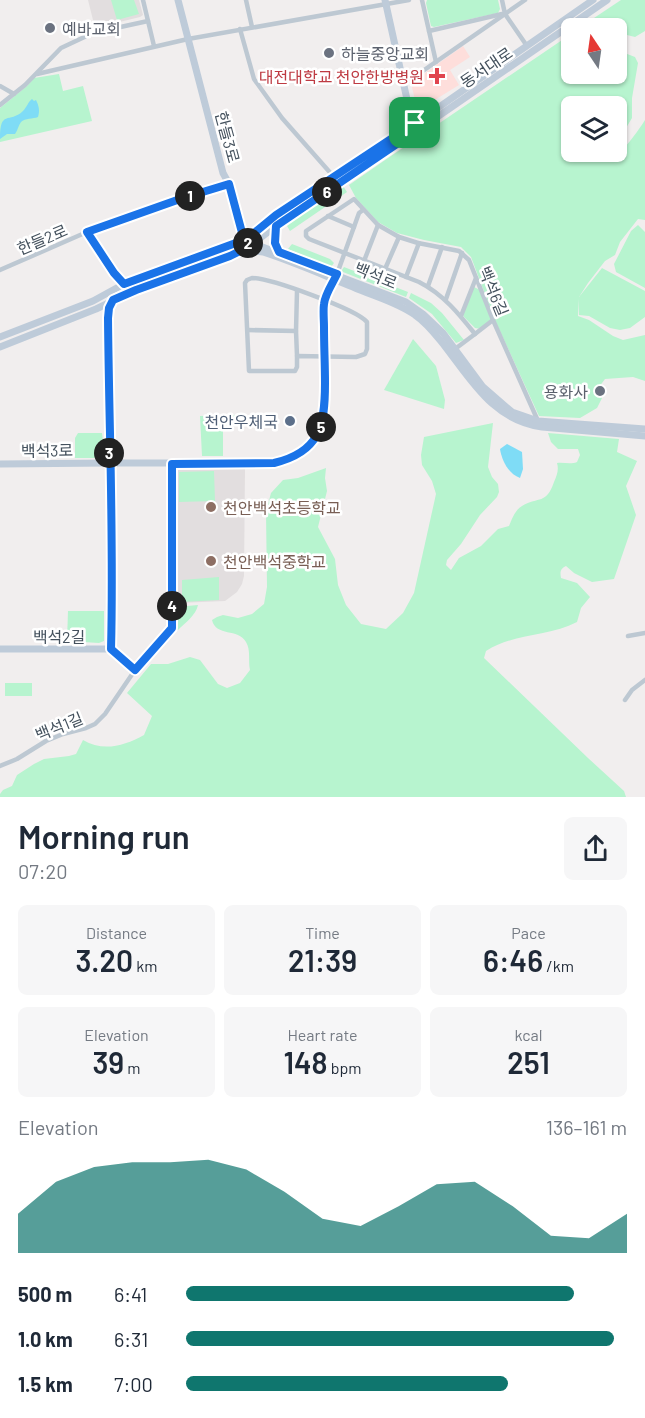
<!DOCTYPE html>
<html lang="en">
<head>
<meta charset="utf-8">
<style>
	:root { --surface:#fff; --page:#f6f6f7; --text:#1f2937; --muted:#747a83; --accent:#0f766e }
	body { margin:0; font-family:Barlow,"Noto Sans KR",sans-serif; background:var(--page); color:var(--text); height:100vh; display:flex; flex-direction:column; font-size:22px; white-space:nowrap }
	* { box-sizing:border-box; margin:0 }
	p { font-size:20px; color:var(--muted) }
	.icon { flex:none; width:33px; height:33px; fill:none; stroke:currentColor; stroke-width:2; stroke-linecap:round; stroke-linejoin:round }
	.map { position:relative; height:797px; overflow:hidden }
	.drawer { display:flex; flex-direction:column; background:var(--surface); flex:1 }
	.drawer>* { flex:none }
	.needle { width:39px; rotate:347deg }
	.tools { position:absolute; left:561px; top:18px; display:grid; gap:12px }
	.tools a { display:grid; place-items:center; width:66px; height:66px; border-radius:9px; background:var(--surface); box-shadow:0 2px 4px #0004; font-size:30px }
	.pin { position:absolute; display:grid; place-items:center; width:51px; height:51px; color:#fff; margin:-26px; border-radius:12px; box-shadow:0 3px 9px #0006 }
	.km { position:absolute; width:30px; height:30px; margin:-15px; border-radius:50%; background:#222; color:#fff; font-size:16px; line-height:30px; text-align:center }
	.round { display:grid; place-items:center; flex:none; width:63px; height:63px; border-radius:9px; background:var(--page) }
	.headline { display:flex; align-items:center; justify-content:space-between; height:102px; padding:0 18px }
	h1 { font-size:33px; font-weight:600; line-height:45px }
	.stats { display:grid; grid-template-columns:repeat(3,1fr); gap:9px; height:102px; padding:6px 18px }
	.stats div { display:grid; align-content:center; border-radius:9px; background:var(--page); text-align:center }
	.stats b { font-size:30px; font-weight:600 }
	.stats small { font-size:16px; font-weight:400 }
	.stats p { font-size:16px }
	.chart { height:168px; padding:12px 18px }
	.chart p { display:flex; justify-content:space-between }
	.chart svg { width:100%; height:108px; margin-top:6px; fill:var(--accent); opacity:.7 }
	ul { padding:0 18px; list-style:none; font-size:20px }
	li { display:grid; grid-template-columns:96px 72px 1fr; align-items:center; height:45px }
	li i { height:15px; border-radius:8px; background:var(--accent) }
	.map>svg:first-child { display:block }
</style>
</head>
<body>
<div class="map">
<svg width="645" height="797" viewBox="0 0 645 797">
	<rect width="100%" height="100%" fill="#f1eeee"/>
	<g fill="#e2dedf">
		<polygon points="88,0 139,0 143,15 140,17 95,28"/>
		<polygon points="245,469 244,576 242,584 237,592 225,601 178,603 176,470"/>
	</g>
	<polygon fill="#fededb" points="463,46 470,57 450,70 459,85 420,109 417,108 411,83"/>
	<g fill="#b7f4cf">
		<polygon points="111,0 134,0 139,14 117,20"/>
		<polygon points="427,0 498,0 500,9 498,13 434,27 431,26 426,3"/>
		<path d="M 621,0 L 645,0 L 645,31 L 635,37 L 627,35 L 621,36 L 618,43 L 622,52 L 635,57 L 638,63 L 632,98 L 632,118 L 626,128 L 617,136 L 616,106 L 572,106 L 572,152 L 594,152 L 596,156 C 600,158 606,160 611,159 C 622,154 638,131 645,120 L 645,220 L 638,219 L 620,242 L 615,255 L 605,261 L 588,283 L 579,297 L 602,268 L 645,291 L 645,317 L 630,328 L 620,330 L 610,328 L 589,316 L 579,315 L 579,299 L 578,316 L 589,320 L 613,336 L 623,340 L 645,335 L 645,381 L 633,377 L 605,379 L 599,387 L 602,398 L 597,408 L 580,418 L 539,416 L 494,318 L 471,257 L 461,247 L 424,240 L 397,233 L 378,222 L 356,198 L 349,185 L 388,158 L 571,34 L 572,74 L 616,74 L 616,28 L 579,28 Z"/>
		<polygon points="59,74 63,91 83,86 92,121 0,142 0,108 27,86 34,78"/>
		<polygon points="342,186 343,186 347,192 290,231 287,226 288,223"/>
		<polygon points="638,225 645,232 645,288 616,272 614,264 631,231"/>
		<polygon points="292,244 330,259 334,263 331,267 288,249"/>
		<polygon points="344,267 408,292 406,297 343,272 342,270"/>
		<polygon points="474,287 480,290 491,320 481,329 475,328 464,317 463,315"/>
		<polygon points="411,293 431,303 442,313 464,340 456,343 432,314 409,298"/>
		<polygon points="413,339 436,366 445,400 444,409 384,390"/>
		<polygon points="241,415 242,424 223,425 223,456 202,456 200,416"/>
		<path d="M 493,423 L 488,467 L 492,477 L 498,484 L 499,492 L 497,497 L 480,515 L 461,544 L 447,560 L 446,565 L 451,570 L 459,558 L 481,546 L 498,529 L 509,526 C 512,519 515,510 522,506 C 539,496 546,505 554,482 C 557,475 559,470 557,463 C 564,462 570,465 577,462 L 580,455 L 578,449 L 558,449 L 551,442 L 548,433 L 619,439 L 617,452 L 637,461 L 626,486 L 636,515 L 614,579 L 592,582 L 574,573 L 566,566 C 560,569 560,572 561,578 L 577,583 L 590,597 L 581,608 L 577,622 C 548,637 514,633 486,651 L 484,658 L 588,758 L 624,791 L 626,797 L 0,797 L 0,794 L 3,790 L 12,786 L 17,775 L 34,764 L 44,759 L 69,756 L 76,754 L 83,740 C 103,752 124,746 144,735 L 152,716 L 127,693 L 151,664 L 168,664 L 190,657 L 200,660 L 218,684 L 227,688 L 240,683 L 250,670 C 248,661 251,650 246,642 C 238,628 216,637 212,620 L 217,617 L 223,615 L 238,618 L 252,614 L 264,604 L 267,587 L 266,512 L 271,493 L 283,480 L 298,478 L 326,468 L 325,478 L 327,491 L 318,527 L 335,559 L 338,585 L 346,605 L 361,624 L 386,629 L 403,613 L 414,593 L 436,494 L 432,481 L 422,465 L 421,455 L 424,437 Z"/>
		<path d="M 78,433 L 102,433 C 103,442 106,452 98,458 L 75,458 L 75,438 Z"/>
		<polygon points="214,471 215,501 179,502 179,472"/>
		<polygon points="219,577 219,600 182,602 182,580"/>
		<path d="M 198,605 C 196,615 185,623 178,630 L 175,629 L 176,607 Z"/>
		<polygon points="68,611 104,611 104,641 99,643 67,641"/>
		<rect x="5" y="683" width="27" height="13"/>
	</g>
	<g fill="#7fdcf6">
		<path d="M 32,99 L 34,101 L 36,100 C 39,106 40,111 38,117 C 33,119 25,118 21,122 C 18,126 18,130 15,134 L 7,134 L 0,139 C 0,109 9,124 23,111 C 27,107 28,102 32,99 Z"/>
		<path d="M 507,444 L 522,452 L 523,469 L 520,478 C 508,473 502,461 500,449 Z"/>
	</g>
	<g fill="none" stroke-linecap="round" stroke-linejoin="round">
		<g stroke="#bdc8d2" stroke-width="4.5">
			<polyline points="143,0 154,46"/>
			<polyline points="246,0 252,27"/>
			<polyline points="422,0 436,62"/>
			<polyline points="502,0 505,14 527,46"/>
			<polyline points="240,29 254,79 282,118 334,177"/>
			<polyline points="429,31 502,14"/>
			<polyline points="37,74 188,39 409,0"/>
			<polyline points="404,84 525,0"/>
			<polyline points="0,86 14,94"/>
			<polyline points="0,105 25,85 61,48 93,33 148,21"/>
			<polyline points="328,216 354,227"/>
			<polyline points="87,232 114,273 124,284"/>
			<polyline points="364,261 378,225"/>
			<polyline points="385,269 399,237"/>
			<polyline points="0,270 87,232 183,198 229,184"/>
			<polyline points="337,274 359,213 363,210"/>
			<polyline points="406,277 419,243"/>
			<path d="M 252,278 C 270,278 356,309 367,322 L 367,349 L 365,354 L 356,357 L 297,356 L 297,367 L 295,371 L 249,371 L 245,283 L 247,280 Z"/>
			<polyline points="428,286 442,247"/>
			<polyline points="297,291 296,331 297,356"/>
			<polyline points="446,299 462,253"/>
			<polyline points="461,316 476,278"/>
			<polyline points="248,330 296,331"/>
			<polyline points="475,334 493,320"/>
			<path d="M 455,349 L 475,334 C 459,314 443,294 419,282 L 309,239 L 306,236 L 306,231 L 354,199 L 378,225 L 399,237 L 418,243 L 459,251 L 469,260 L 493,320 L 538,421"/>
			<polyline points="628,636 645,633"/>
			<polyline points="111,649 135,670"/>
			<polyline points="625,700 632,690 645,680"/>
			<polyline points="0,766 17,759 46,741 63,734 86,728 95,724 105,714 135,670 172,628 172,464"/>
		</g>
		<g stroke="#becbd9" stroke-width="7">
			<polyline points="178,0 223,173 229,184 244,240"/>
			<polyline points="385,0 410,113 416,124"/>
			<polyline points="276,226 275,243 279,252"/>
			<polyline points="244,240 406,302 423,314 443,333 483,387 512,412 538,421 645,429"/>
			<polyline points="241,252 250,246 281,222 353,175 607,0"/>
			<polyline points="0,337 93,301 124,284 244,240 253,234 276,215 406,130 593,0"/>
			<path d="M 0,347 L 96,309 L 136,290 L 199,266 L 230,256 L 253,251 L 263,252 C 294,262 323,275 353,287 C 373,296 397,302 415,315 C 427,323 435,334 444,345 C 472,381 493,420 542,427 L 645,436"/>
			<polyline points="0,464 110,463 274,463 295,456 306,448 317,435 322,424 325,401 324,303 337,274"/>
			<polyline points="0,649 111,649 112,599 108,318 109,307 113,300"/>
		</g>
	</g>
	<g fill="none" stroke-linecap="round" stroke-linejoin="round">
		<defs>
			<path id="route" d="M 415,123 L 276,215 L 253,234 L 244,240 L 229,184 L 183,198 L 87,232 L 114,273 L 124,284 L 244,240 L 250,246 L 230,256 L 136,290 L 113,300 L 109,308 L 108,318 C 109,428 114,539 111,649 L 135,670 L 172,628 L 172,464 L 274,463 C 320,452 325,426 325,383 C 325,364 324,346 324,327 C 324,320 323,311 324,304 C 325,294 333,283 337,274 L 279,252 L 275,243 L 276,226 L 419,129 L 415,123"/>
		</defs>
		<use href="#route" stroke="#fff" stroke-width="12"/>
		<use href="#route" stroke="#1a73e8" stroke-width="8"/>
	</g>
	<g fill="#6b7280" stroke="#fff" stroke-width="2">
		<circle cx="50" cy="28" r="6"/>
		<circle cx="329" cy="53" r="6"/>
		<circle cx="600" cy="391" r="6"/>
	</g>
	<path fill="#e0444e" stroke="#fff" stroke-width="2" d="M434 67h6v6h6v6h-6v6h-6v-6h-6v-6h6z"/>
	<circle fill="#5c6f8a" stroke="#fff" stroke-width="2" cx="290" cy="421" r="6"/>
	<g fill="#8d6e63" stroke="#fff" stroke-width="2">
		<circle cx="211" cy="507" r="6"/>
		<circle cx="211" cy="561" r="6"/>
	</g>
	<g text-anchor="middle" dominant-baseline="central" stroke-width="5" stroke-linejoin="round" paint-order="stroke">
		<g font-size="16" fill="#5b616d" stroke="#fff" text-anchor="start">
			<text x="62" y="28">예바교회</text>
			<text x="341" y="53">하늘중앙교회</text>
			<text x="588" y="391" text-anchor="end">용화사</text>
		</g>
		<g font-size="16" fill="#44515d" stroke="#fff">
			<text transform="translate(486 67) rotate(-34)">동서대로</text>
			<text transform="translate(228 137) rotate(75)">한들3로</text>
			<text transform="translate(42 239) rotate(-23)">한들2로</text>
			<text transform="translate(376 275) rotate(22)">백석로</text>
			<text transform="translate(494 291) rotate(68)">백석6길</text>
			<text transform="translate(47 450) rotate(-1)">백석3로</text>
			<text x="59" y="636">백석2길</text>
			<text transform="translate(59 726) rotate(-22)">백석1길</text>
		</g>
		<g font-size="16" fill="#be3a42" stroke="#fff" text-anchor="end">
			<text x="424" y="76">대전대학교 천안한방병원</text>
		</g>
		<g font-size="16" fill="#4e5e75" stroke="#fff" text-anchor="end">
			<text x="278" y="421">천안우체국</text>
		</g>
		<g font-size="16" fill="#785e54" stroke="#fff" text-anchor="start">
			<text x="223" y="507">천안백석초등학교</text>
			<text x="223" y="561">천안백석중학교</text>
		</g>
	</g>
</svg>
<div class="tools">
<a><svg class="needle" viewBox="-14 -14 28 28"><path d="M0-13l5 13h-10z" fill="#e53935"/><path d="M0 13l5-13h-10z" fill="#747a83"/></svg></a>
<a><svg class="icon" aria-label="layers" viewBox="0 0 24 24"><path d="M12 4l9 5-9 5-9-5zM3 14l9 5 9-5"/></svg></a>
</div>
<div class="pin" style="left:415px;top:123px;background:#1e9e55"><svg class="icon" aria-label="arrive" viewBox="0 0 24 24"><path d="M6 21V4h12l-3 4 3 4H6"/></svg></div>
<b class="km" style="left:190px;top:196px">1</b>
<b class="km" style="left:248px;top:243px">2</b>
<b class="km" style="left:109px;top:453px">3</b>
<b class="km" style="left:172px;top:606px">4</b>
<b class="km" style="left:321px;top:427px">5</b>
<b class="km" style="left:327px;top:192px">6</b>
</div>
<section class="drawer">
<div class="headline"><div><h1>Morning run</h1><p>07:20</p></div><a class="round"><svg class="icon" aria-label="share" viewBox="0 0 24 24"><path d="M12 15V3M7 8l5-5 5 5M5 13v7h14v-7"/></svg></a></div>
<div class="stats">
<div><p>Distance</p><b>3.20<small> km</small></b></div>
<div><p>Time</p><b>21:39</b></div>
<div><p>Pace</p><b>6:46<small> /km</small></b></div>
</div>
<div class="stats">
<div><p>Elevation</p><b>39<small> m</small></b></div>
<div><p>Heart rate</p><b>148<small> bpm</small></b></div>
<div><p>kcal</p><b>251</b></div>
</div>
<div class="chart"><p><span>Elevation</span>136–161 m</p>
<svg viewBox="0 0 160 44" preserveAspectRatio="none"><path d="M0 44V28L10 15L20 9L30 7L40 7L50 6L60 10L70 19L80 30L90 33L100 25L110 16L120 15L130 25L140 37L150 38L160 28V44z"/></svg>
</div>
<ul>
<li><b>500 m</b>6:41<i style="width:88%"></i></li>
<li><b>1.0 km</b>6:31<i style="width:97%"></i></li>
<li><b>1.5 km</b>7:00<i style="width:73%"></i></li>
</ul>
</section>
</body>
</html>
